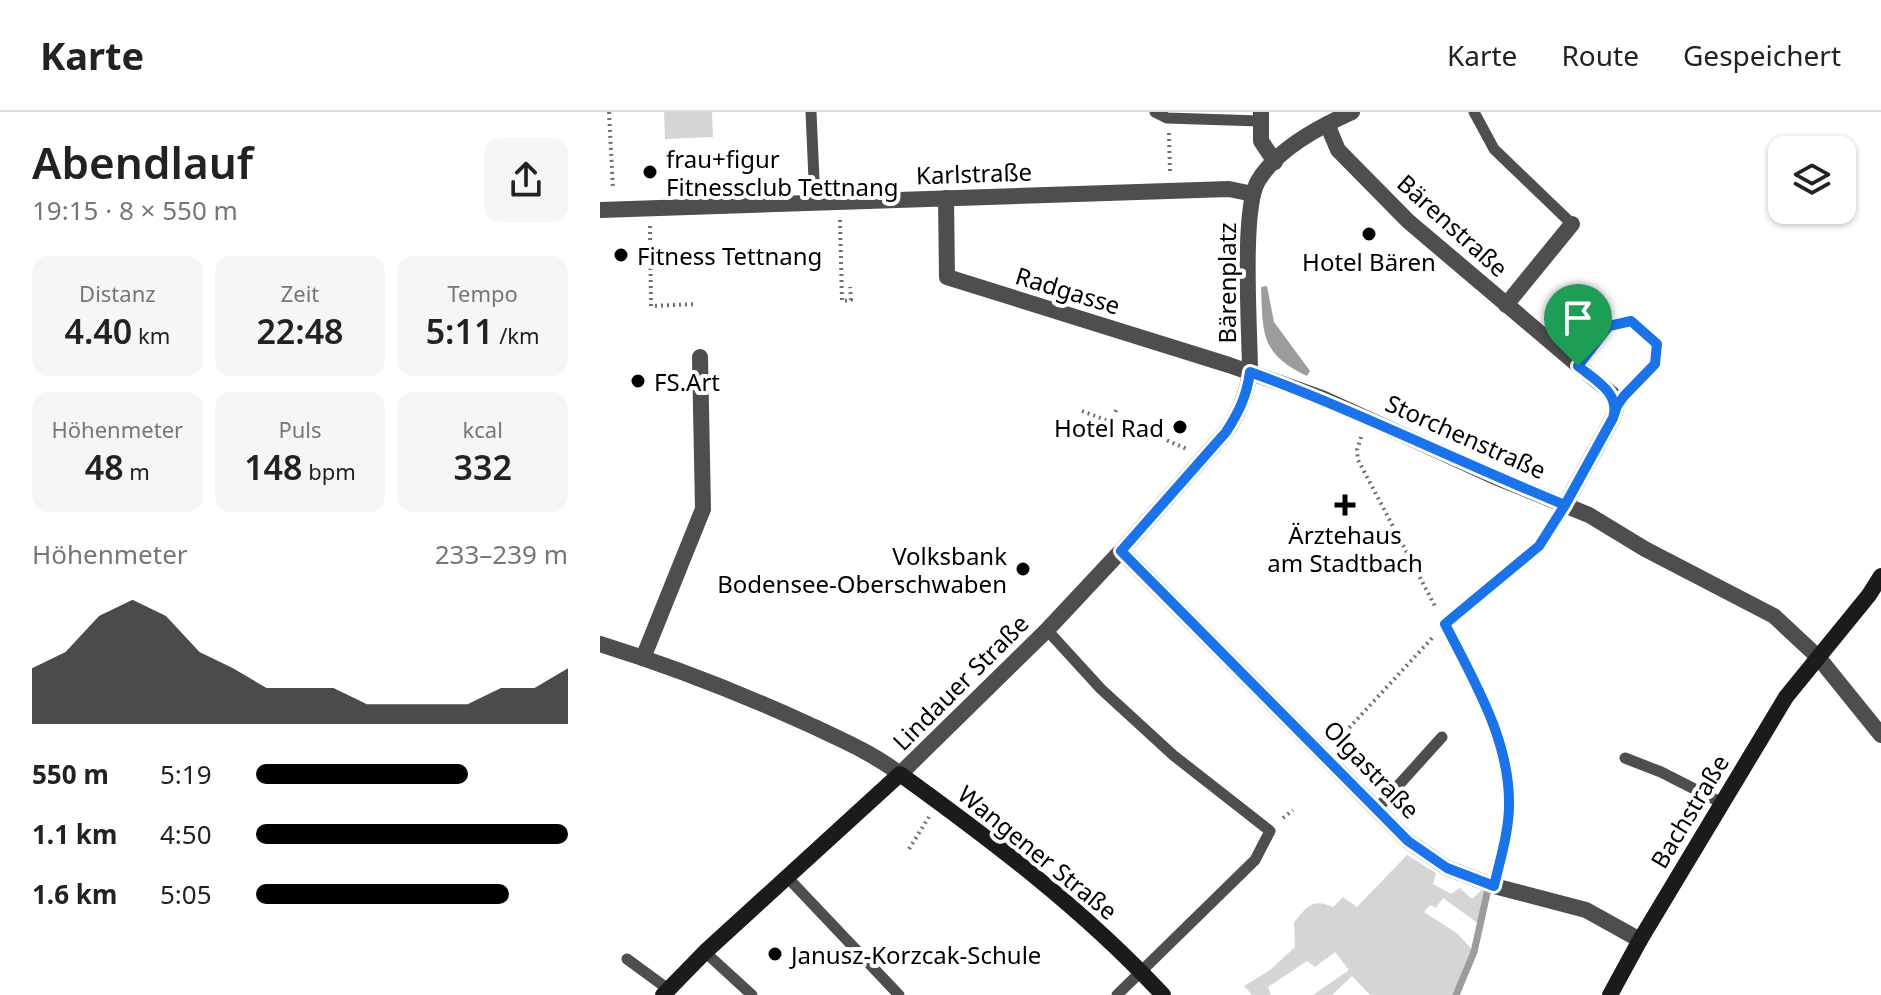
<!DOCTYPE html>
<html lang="de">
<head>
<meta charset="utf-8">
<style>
	:root { --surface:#fff; --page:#f6f6f6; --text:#222; --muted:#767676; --line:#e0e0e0; --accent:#000 }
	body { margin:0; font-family:"Noto Sans",sans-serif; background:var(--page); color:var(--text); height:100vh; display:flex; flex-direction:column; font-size:30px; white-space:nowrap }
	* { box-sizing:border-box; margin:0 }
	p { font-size:26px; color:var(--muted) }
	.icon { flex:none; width:44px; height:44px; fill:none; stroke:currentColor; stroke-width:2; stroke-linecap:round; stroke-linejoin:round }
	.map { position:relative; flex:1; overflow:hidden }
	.panel { display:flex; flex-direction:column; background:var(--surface); width:600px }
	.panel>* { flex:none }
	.controls { position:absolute; left:1168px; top:24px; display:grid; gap:16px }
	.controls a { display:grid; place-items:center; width:88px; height:88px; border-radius:16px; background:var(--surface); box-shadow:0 2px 6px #0004; font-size:40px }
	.pin { position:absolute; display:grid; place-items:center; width:68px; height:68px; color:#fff; margin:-82px -34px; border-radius:50% 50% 50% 0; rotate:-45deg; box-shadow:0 0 8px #0007 }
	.pin .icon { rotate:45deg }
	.round { display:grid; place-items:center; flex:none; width:84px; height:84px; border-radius:16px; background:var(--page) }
	.headline { display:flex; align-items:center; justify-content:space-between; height:136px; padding:0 32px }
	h1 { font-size:44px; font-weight:600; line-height:60px }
	.figures { display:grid; grid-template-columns:repeat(3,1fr); gap:12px; height:136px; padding:8px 32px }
	.figures div { display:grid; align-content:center; border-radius:16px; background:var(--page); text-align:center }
	.figures b { font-size:34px; font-weight:600 }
	.figures small { font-size:22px; font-weight:400 }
	.figures p { font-size:22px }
	.chart { height:224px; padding:16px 32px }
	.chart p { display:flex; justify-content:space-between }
	.chart svg { width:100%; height:144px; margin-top:8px; fill:var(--accent); opacity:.7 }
	ul { padding:0 32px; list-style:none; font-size:26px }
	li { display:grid; grid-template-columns:128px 96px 1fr; align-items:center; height:60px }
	li i { height:20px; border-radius:10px; background:var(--accent) }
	header { display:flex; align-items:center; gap:48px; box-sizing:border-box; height:112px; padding:0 40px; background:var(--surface); border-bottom:2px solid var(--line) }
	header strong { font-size:38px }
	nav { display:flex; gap:44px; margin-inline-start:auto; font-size:28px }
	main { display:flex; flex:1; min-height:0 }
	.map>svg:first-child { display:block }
</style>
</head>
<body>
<header>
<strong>Karte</strong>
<nav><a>Karte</a><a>Route</a><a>Gespeichert</a></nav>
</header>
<main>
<section class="panel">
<div class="headline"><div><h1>Abendlauf</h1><p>19:15 · 8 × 550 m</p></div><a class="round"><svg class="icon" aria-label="share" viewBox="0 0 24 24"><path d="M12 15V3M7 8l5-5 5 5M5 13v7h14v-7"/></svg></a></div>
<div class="figures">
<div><p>Distanz</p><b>4.40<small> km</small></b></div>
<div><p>Zeit</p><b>22:48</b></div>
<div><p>Tempo</p><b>5:11<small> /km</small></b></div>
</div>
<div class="figures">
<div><p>Höhenmeter</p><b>48<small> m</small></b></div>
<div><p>Puls</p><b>148<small> bpm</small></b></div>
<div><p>kcal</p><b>332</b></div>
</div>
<div class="chart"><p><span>Höhenmeter</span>233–239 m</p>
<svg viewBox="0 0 160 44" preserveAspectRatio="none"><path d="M0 44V27L10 22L20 11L30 6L40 11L50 22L60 27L70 33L80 33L90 33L100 38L110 38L120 38L130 38L140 33L150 33L160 27V44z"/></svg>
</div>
<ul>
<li><b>550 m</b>5:19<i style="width:68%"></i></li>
<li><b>1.1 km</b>4:50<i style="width:100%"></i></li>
<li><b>1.6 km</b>5:05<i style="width:81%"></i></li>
</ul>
</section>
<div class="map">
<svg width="1281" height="883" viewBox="0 0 1281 883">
	<rect width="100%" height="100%" fill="#fff"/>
	<g fill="#d5d5d5">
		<polygon points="64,0 112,0 113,25 65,27"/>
		<path d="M 807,743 L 836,761 L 833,772 L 851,782 L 860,776 L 872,787 L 886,774 L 888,776 L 879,812 L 843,786 L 836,796 L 830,793 L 824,800 L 858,822 L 874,840 L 856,883 L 770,883 L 752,864 L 732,883 L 713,883 L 749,858 L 735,840 L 715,855 L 707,849 L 668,875 L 671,883 L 652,883 L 644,874 L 670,858 L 695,835 L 694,810 C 708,794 712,786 733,795 L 743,785 L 757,795 Z"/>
	</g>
	<path fill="#9c9c9c" d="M 667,174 L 674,210 L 710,259 L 707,264 C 660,242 663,221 661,175 Z"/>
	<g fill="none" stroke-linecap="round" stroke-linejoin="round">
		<polyline stroke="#9c9c9c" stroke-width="7" points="856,883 874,840 888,777"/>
		<g stroke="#707070" stroke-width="4" stroke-dasharray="2 4" stroke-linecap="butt">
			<polyline points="9,0 13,77"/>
			<polyline points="569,21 570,60"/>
			<polyline points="240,108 242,189 251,188 250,175"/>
			<polyline points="50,114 51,194 97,192"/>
			<polyline points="482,299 511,310 517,296"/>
			<polyline points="545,319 587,337"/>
			<polyline points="761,325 757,338 758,348 836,496"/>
			<path d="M 852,525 C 879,578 910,633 909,695 C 909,716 903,736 898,756"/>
			<polyline points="737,629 834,524"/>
			<polyline points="683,706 693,698"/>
			<polyline points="309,737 329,705"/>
		</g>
		<g stroke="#4e4e4e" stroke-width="11">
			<polyline points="211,0 215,90"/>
			<polyline points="555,0 567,6 660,9"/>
			<polyline points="874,0 894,37 972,112"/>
			<polyline points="978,254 1009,214 1031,209 1057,232 1055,252 1017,294"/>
			<polyline points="845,512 939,434 965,393"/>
			<polyline points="447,518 501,577 573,643 670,719 655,748 517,883"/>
			<polyline points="1025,646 1061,660 1122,691"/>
			<polyline points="777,697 842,625"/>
			<polyline points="188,766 299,883"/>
			<polyline points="105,840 152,883"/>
			<polyline points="27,847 68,877"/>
		</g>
		<g stroke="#4e4e4e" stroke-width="16">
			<polyline points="661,0 661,29 675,50"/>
			<polyline points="727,12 738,38 808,109 1012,282 1017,294 1013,306 965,393"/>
			<polyline points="346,86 347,165 629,253 722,286 893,364 989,403 1045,437 1174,504 1218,545 1281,623"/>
			<polyline points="0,98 629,77 653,82"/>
			<polyline points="906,193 972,112"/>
			<polyline points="521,439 808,729 847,756 894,774 986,798 1040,828"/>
			<path d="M 0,532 C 71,554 140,581 208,612 C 240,627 271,640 300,662"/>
			<polyline points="43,546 103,397 100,245"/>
		</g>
		<path stroke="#4e4e4e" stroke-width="16" d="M 300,662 L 447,518 L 521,439 L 626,320 C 639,301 647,283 650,260 C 650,221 641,98 658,69 C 677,37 719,15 752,0"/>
		<g stroke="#1b1b1b" stroke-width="16">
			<path d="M 63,883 L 105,840 L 300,662 C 394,730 484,798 563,883"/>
			<polyline points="1010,883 1040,828 1186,585 1269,483 1281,464"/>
		</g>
	</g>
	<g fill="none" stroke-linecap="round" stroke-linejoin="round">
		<defs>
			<path id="route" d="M 978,254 C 995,268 1021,281 1013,306 L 965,393 C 859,350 757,299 650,260 C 647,283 639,300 626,320 L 521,439 L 808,729 L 847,756 L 894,774 C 900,748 908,723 909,696 C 911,630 874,569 845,512 L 939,434 L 965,393 L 1013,306 L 1017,294 L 1024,284 L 1055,252 L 1057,232 L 1031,209 L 1009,214 L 978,254"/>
		</defs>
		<use href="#route" stroke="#fff" stroke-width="16"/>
		<use href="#route" stroke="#1a73e8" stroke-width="10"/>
	</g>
	<g fill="#000" stroke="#fff" stroke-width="3">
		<circle cx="50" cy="60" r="8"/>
		<circle cx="769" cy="122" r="8"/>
		<circle cx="21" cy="143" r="8"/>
		<circle cx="38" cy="269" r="8"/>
		<circle cx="580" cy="315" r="8"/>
		<path d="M741 381h8v8h8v8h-8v8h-8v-8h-8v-8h8z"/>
		<circle cx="423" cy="457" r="8"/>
		<circle cx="175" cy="842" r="8"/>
	</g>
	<g text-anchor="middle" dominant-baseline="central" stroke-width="8" stroke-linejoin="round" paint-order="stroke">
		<g font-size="24" fill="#000" stroke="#fff" text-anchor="start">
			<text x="66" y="46">frau+figur<tspan x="66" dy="28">Fitnessclub Tettnang</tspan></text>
			<text x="37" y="143">Fitness Tettnang</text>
			<text x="769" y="149" text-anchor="middle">Hotel Bären</text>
			<text x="54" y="269">FS.Art</text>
			<text x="564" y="315" text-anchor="end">Hotel Rad</text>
			<text x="745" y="422" text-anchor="middle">Ärztehaus<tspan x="745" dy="28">am Stadtbach</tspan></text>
			<text x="407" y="443" text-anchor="end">Volksbank<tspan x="407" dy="28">Bodensee-Oberschwaben</tspan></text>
			<text x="191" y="842">Janusz-Korzcak-Schule</text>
		</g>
		<g font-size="24" fill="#000" stroke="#fff">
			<text transform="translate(374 61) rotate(-2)">Karlstraße</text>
			<text transform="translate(853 113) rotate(42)">Bärenstraße</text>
			<text transform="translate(626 171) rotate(-90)">Bärenplatz</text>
			<text transform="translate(468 178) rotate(17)">Radgasse</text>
			<text transform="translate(866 324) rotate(24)">Storchenstraße</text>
			<text transform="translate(360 570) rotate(-45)">Lindauer Straße</text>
			<text transform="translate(772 657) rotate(46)">Olgastraße</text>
			<text transform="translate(1089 699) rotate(-59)">Bachstraße</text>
			<text transform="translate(438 740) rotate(39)">Wangener Straße</text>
		</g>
	</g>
</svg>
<div class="controls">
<a><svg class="icon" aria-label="layers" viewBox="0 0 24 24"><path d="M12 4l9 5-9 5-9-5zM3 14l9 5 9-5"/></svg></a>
</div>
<div class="pin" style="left:978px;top:254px;background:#1e9e55"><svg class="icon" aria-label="arrive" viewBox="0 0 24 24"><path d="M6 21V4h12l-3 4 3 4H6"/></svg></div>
</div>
</main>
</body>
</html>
